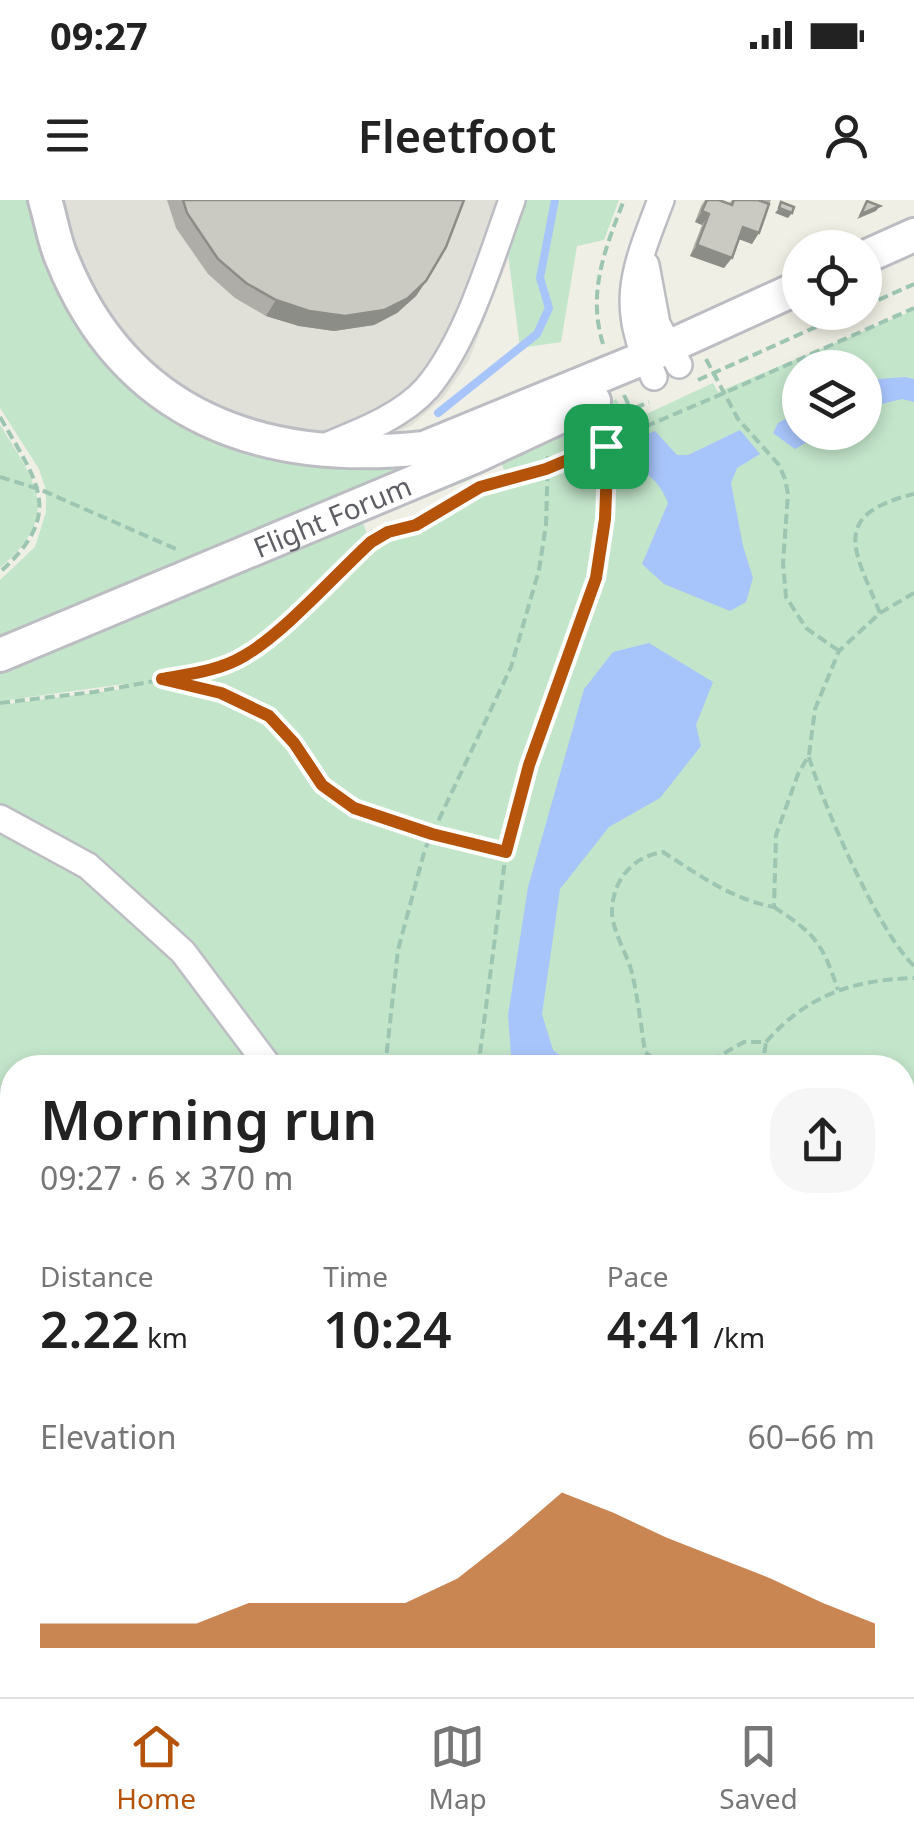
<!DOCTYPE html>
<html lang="en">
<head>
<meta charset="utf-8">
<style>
	:root { --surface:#fff; --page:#f6f6f6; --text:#222; --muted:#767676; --line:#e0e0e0; --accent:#b45309 }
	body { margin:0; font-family:"Noto Sans",sans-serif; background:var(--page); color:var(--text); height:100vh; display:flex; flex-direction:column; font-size:38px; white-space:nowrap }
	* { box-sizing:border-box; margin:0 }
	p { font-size:32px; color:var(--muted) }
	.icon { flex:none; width:55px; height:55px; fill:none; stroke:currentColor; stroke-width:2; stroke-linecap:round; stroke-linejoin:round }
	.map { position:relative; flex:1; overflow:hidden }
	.panel { position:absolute; left:0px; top:855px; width:915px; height:642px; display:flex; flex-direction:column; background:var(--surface); border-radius:40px 40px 0 0; box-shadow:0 5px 15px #0003 }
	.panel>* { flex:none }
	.tools { position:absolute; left:782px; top:30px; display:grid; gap:20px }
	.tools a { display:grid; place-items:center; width:100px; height:100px; border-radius:50%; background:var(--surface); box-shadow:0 5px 15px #0003; font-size:50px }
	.pin { position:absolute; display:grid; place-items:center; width:85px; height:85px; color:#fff; margin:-42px; border-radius:20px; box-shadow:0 5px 15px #0006 }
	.round { display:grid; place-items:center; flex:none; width:105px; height:105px; border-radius:40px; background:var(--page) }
	.overview { display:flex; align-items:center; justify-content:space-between; height:170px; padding:0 40px }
	h1 { font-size:55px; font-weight:600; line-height:75px }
	.metrics { display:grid; grid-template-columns:repeat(3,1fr); gap:15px; height:170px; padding:10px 40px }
	.metrics div { display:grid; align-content:center }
	.metrics b { font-size:50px; font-weight:600 }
	.metrics small { font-size:28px; font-weight:400 }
	.metrics p { font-size:28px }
	.chart { height:280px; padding:20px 40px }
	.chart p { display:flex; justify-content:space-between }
	.chart svg { width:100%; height:180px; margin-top:10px; fill:var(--accent); opacity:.7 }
	.status { display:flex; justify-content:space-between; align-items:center; height:70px; padding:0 50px; background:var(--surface); direction:ltr }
	.status svg { height:28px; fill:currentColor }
	header { display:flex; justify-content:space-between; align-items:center; height:130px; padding:0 40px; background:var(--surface); font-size:45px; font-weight:600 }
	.tab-bar { display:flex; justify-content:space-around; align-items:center; height:140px; border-top:2px solid var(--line); background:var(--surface); font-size:28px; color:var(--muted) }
	.tab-bar a { display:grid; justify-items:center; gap:5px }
	.tab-bar .current { color:var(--accent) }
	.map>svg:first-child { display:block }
</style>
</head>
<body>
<div class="status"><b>09:27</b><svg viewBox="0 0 49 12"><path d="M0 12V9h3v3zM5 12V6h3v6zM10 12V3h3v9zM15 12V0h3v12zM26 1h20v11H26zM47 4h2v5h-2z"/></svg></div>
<header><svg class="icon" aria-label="menu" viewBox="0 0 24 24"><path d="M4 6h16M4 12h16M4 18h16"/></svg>Fleetfoot<svg class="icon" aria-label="person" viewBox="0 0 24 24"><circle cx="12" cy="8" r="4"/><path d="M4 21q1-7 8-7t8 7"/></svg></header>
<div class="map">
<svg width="914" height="1497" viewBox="0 0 914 1497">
	<rect width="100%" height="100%" fill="#efefe5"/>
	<polygon fill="#e0e0d9" points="1,0 531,0 469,160 443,198 412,225 313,273 172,295"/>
	<g fill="#c3e5ca" fill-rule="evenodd">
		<polygon points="0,0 33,0 146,197 431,261 0,439 0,380 35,347 46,312 46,290 39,269 0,208"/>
		<polygon points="524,0 619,0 604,40 577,46 561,142 520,148 507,45"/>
		<path d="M 914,110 L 914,1497 L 483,1497 L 483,1485 L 902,1485 L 902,868 L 283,867 L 194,742 L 97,658 L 0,606 L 0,505 L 123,489 L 124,484 L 0,501 L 0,466 L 464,275 L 471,279 L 363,323 L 367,334 L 507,278 L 500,260 L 567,220 L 616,199 L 629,222 L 713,183 L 718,192 ZM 800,168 L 865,168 L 865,232 L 800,232 Z"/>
		<path d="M 0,225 C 36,283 63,314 0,368 Z"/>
		<polygon points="0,633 82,680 172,759 252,867 12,868 12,1485 284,1485 288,1490 296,1485 347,1485 330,1497 0,1497"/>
		<polygon points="381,1485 459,1485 460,1497 381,1497"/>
	</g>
	<g fill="#a8c5fb">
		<polygon points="905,177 914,179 914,202 902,199 865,208 865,180"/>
		<polygon points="800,211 800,232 823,233 795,249 773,233 778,223"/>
		<path d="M 740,230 L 760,254 L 737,268 L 731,283 L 743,346 L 753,378 L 746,402 L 730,411 L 664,384 L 642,364 L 668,303 C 659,279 641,265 615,263 L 615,248 L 655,231 L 677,255 L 688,255 Z"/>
		<polygon points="649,443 713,482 696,525 701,546 660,598 609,627 560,689 542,814 553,850 575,867 512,867 508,815 528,687 584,489 613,452"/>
		<polygon points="914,1053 914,1168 903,1169 903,1057"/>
	</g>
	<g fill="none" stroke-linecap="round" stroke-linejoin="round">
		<polyline stroke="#a8c5fb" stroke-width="8" points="438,213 537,134 549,108 540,78 555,0"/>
		<defs>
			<g id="minor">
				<polyline points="646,65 657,124 679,165"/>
				<path d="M 654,177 C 618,104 634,71 661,0"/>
				<path d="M 321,248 C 357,233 400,218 427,188 C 468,139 490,60 512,0"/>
				<polyline points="0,618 88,666 183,752 270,868"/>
				<polyline points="474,1485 474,1497"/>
			</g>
			<g id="tertiary">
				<path d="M 45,0 C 51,19 54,41 62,59 C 126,218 264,265 424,248 L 644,158 L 800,87"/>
				<polyline points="865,57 914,35"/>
				<path id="s1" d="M 0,455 L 476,256 L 594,201"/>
			</g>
		</defs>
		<use href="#minor" stroke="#bcbdc3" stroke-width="30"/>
		<use href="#tertiary" stroke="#bcbdc3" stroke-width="38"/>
		<g stroke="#9cc5b2" stroke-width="4" stroke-dasharray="10 5" stroke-linecap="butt">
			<polyline points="865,106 914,84"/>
			<path d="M 603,144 C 587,92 605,49 624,0"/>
			<polyline points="706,159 738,219 779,265 785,279 788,294 783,363 786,397 806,428 839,451"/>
			<polyline points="698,180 849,112"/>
			<polyline points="624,195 639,227"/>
			<polyline points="621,214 649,202"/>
			<path d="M 0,217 C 37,282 66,313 0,372"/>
			<polyline points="0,277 39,289 176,349"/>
			<path d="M 880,413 C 855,351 828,315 914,294"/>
			<polyline points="166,480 221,493 269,516 294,543 321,585 354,608 432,633 506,652"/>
			<polyline points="0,503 94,492 210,471 242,457 264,442 371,342 388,332 416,325 480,287 545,269 722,194 914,108"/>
			<path d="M 809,557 C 823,605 879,733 914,766"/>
			<path d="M 774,707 C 815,734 822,742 838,790"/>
			<polyline points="385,868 398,750 425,649 511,467 539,370 546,325 548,255"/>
			<polyline points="484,868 480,853 508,637 529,565 597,378 605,319 608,243"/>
			<path d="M 665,868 L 645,852 C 641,825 638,799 632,773 C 627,754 613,732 612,713 C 612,680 632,657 663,652 C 699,675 731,699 774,707 L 776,635 L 798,574 L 809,555 L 815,509 L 839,451 L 880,413 L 914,393"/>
			<path d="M 698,868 L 744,842 L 766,842 C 807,795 853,780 914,778"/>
			<polyline points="762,868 766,842"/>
			<polyline points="902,968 914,961"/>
			<polyline points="902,1282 914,1282"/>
			<polyline points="784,1485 788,1497"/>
		</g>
		<use href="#minor" stroke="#fff" stroke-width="25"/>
		<use href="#tertiary" stroke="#fff" stroke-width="32"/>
	</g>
	<g fill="#aeada7">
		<polygon points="167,0 464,0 426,81 416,96 397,113 374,125 334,131 299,126 266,116 235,98 208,74 176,28"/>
		<polygon points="705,0 719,0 729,4 732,0 771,0 752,44 739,39 724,68 690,56 702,25 695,22 701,6"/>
	</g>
	<g fill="#8d8d88">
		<polygon points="880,6 876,11 857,19 861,14"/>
		<polygon points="779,8 792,13 788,18 775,13"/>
		<polygon points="702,11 709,14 702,25 695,22"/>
		<polygon points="743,27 759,33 752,44 736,38"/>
		<polygon points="697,45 732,58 724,68 690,56"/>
		<polygon points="426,81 416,96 397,113 374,125 334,131 299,126 266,116 276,100"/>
	</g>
	<g fill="#cac9c2" stroke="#8d8d88" stroke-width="2.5">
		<polygon points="183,0 464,0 446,47 426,81 408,98 384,110 345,116 309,111 276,100 246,83 218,59 187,13"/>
		<polygon points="707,0 719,0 732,5 734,0 758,0 769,4 759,33 743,27 732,58 697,45 709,14 702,11"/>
		<polygon points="867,1 880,6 861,14"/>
		<polygon points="781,2 794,7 792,13 779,8"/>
		<polygon points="336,1485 395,1485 404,1497 319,1497"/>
	</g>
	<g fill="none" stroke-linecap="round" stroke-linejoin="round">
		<defs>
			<path id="route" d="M 608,243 L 605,319 L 596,378 L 529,565 L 506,652 L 432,634 L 354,608 L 322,585 L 294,543 L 269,516 L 221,493 L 162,479 C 189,474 219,471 244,456 C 284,433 335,375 371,342 L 388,332 L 416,325 L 480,287 L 546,269 Z"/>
		</defs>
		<use href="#route" stroke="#fff" stroke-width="20"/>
		<use href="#route" stroke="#b45309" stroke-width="12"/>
	</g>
	<g text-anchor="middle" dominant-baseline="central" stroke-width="10" stroke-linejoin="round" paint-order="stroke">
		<g font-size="28" fill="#5d5f65" stroke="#fff">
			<text stroke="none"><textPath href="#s1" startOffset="360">Flight Forum</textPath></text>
		</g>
	</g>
</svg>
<div class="tools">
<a><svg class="icon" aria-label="locate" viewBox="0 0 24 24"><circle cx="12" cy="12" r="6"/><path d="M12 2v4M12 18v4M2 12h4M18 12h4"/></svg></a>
<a><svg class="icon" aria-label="layers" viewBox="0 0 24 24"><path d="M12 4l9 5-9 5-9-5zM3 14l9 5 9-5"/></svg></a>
</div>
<div class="pin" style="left:606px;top:246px;background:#1e9e55"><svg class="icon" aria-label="arrive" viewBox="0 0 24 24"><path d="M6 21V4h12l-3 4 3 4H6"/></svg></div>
<section class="panel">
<div class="overview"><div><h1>Morning run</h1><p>09:27 · 6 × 370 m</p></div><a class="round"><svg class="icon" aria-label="share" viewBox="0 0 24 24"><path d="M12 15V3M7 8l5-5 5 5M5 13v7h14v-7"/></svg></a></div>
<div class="metrics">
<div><p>Distance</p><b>2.22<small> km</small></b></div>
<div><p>Time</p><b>10:24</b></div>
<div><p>Pace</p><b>4:41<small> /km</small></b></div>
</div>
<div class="chart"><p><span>Elevation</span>60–66 m</p>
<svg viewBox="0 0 160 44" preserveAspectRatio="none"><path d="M0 44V38L10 38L20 38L30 38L40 33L50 33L60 33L70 33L80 27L90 17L100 6L110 11L120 17L130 22L140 27L150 33L160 38V44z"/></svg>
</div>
</section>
</div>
<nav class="tab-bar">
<a class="current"><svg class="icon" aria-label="home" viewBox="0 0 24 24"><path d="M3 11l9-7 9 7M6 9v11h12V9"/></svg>Home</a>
<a><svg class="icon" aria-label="map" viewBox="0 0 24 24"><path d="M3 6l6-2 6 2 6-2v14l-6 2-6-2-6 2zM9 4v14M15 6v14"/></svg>Map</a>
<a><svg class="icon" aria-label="saved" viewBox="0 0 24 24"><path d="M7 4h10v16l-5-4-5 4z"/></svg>Saved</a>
</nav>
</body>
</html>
